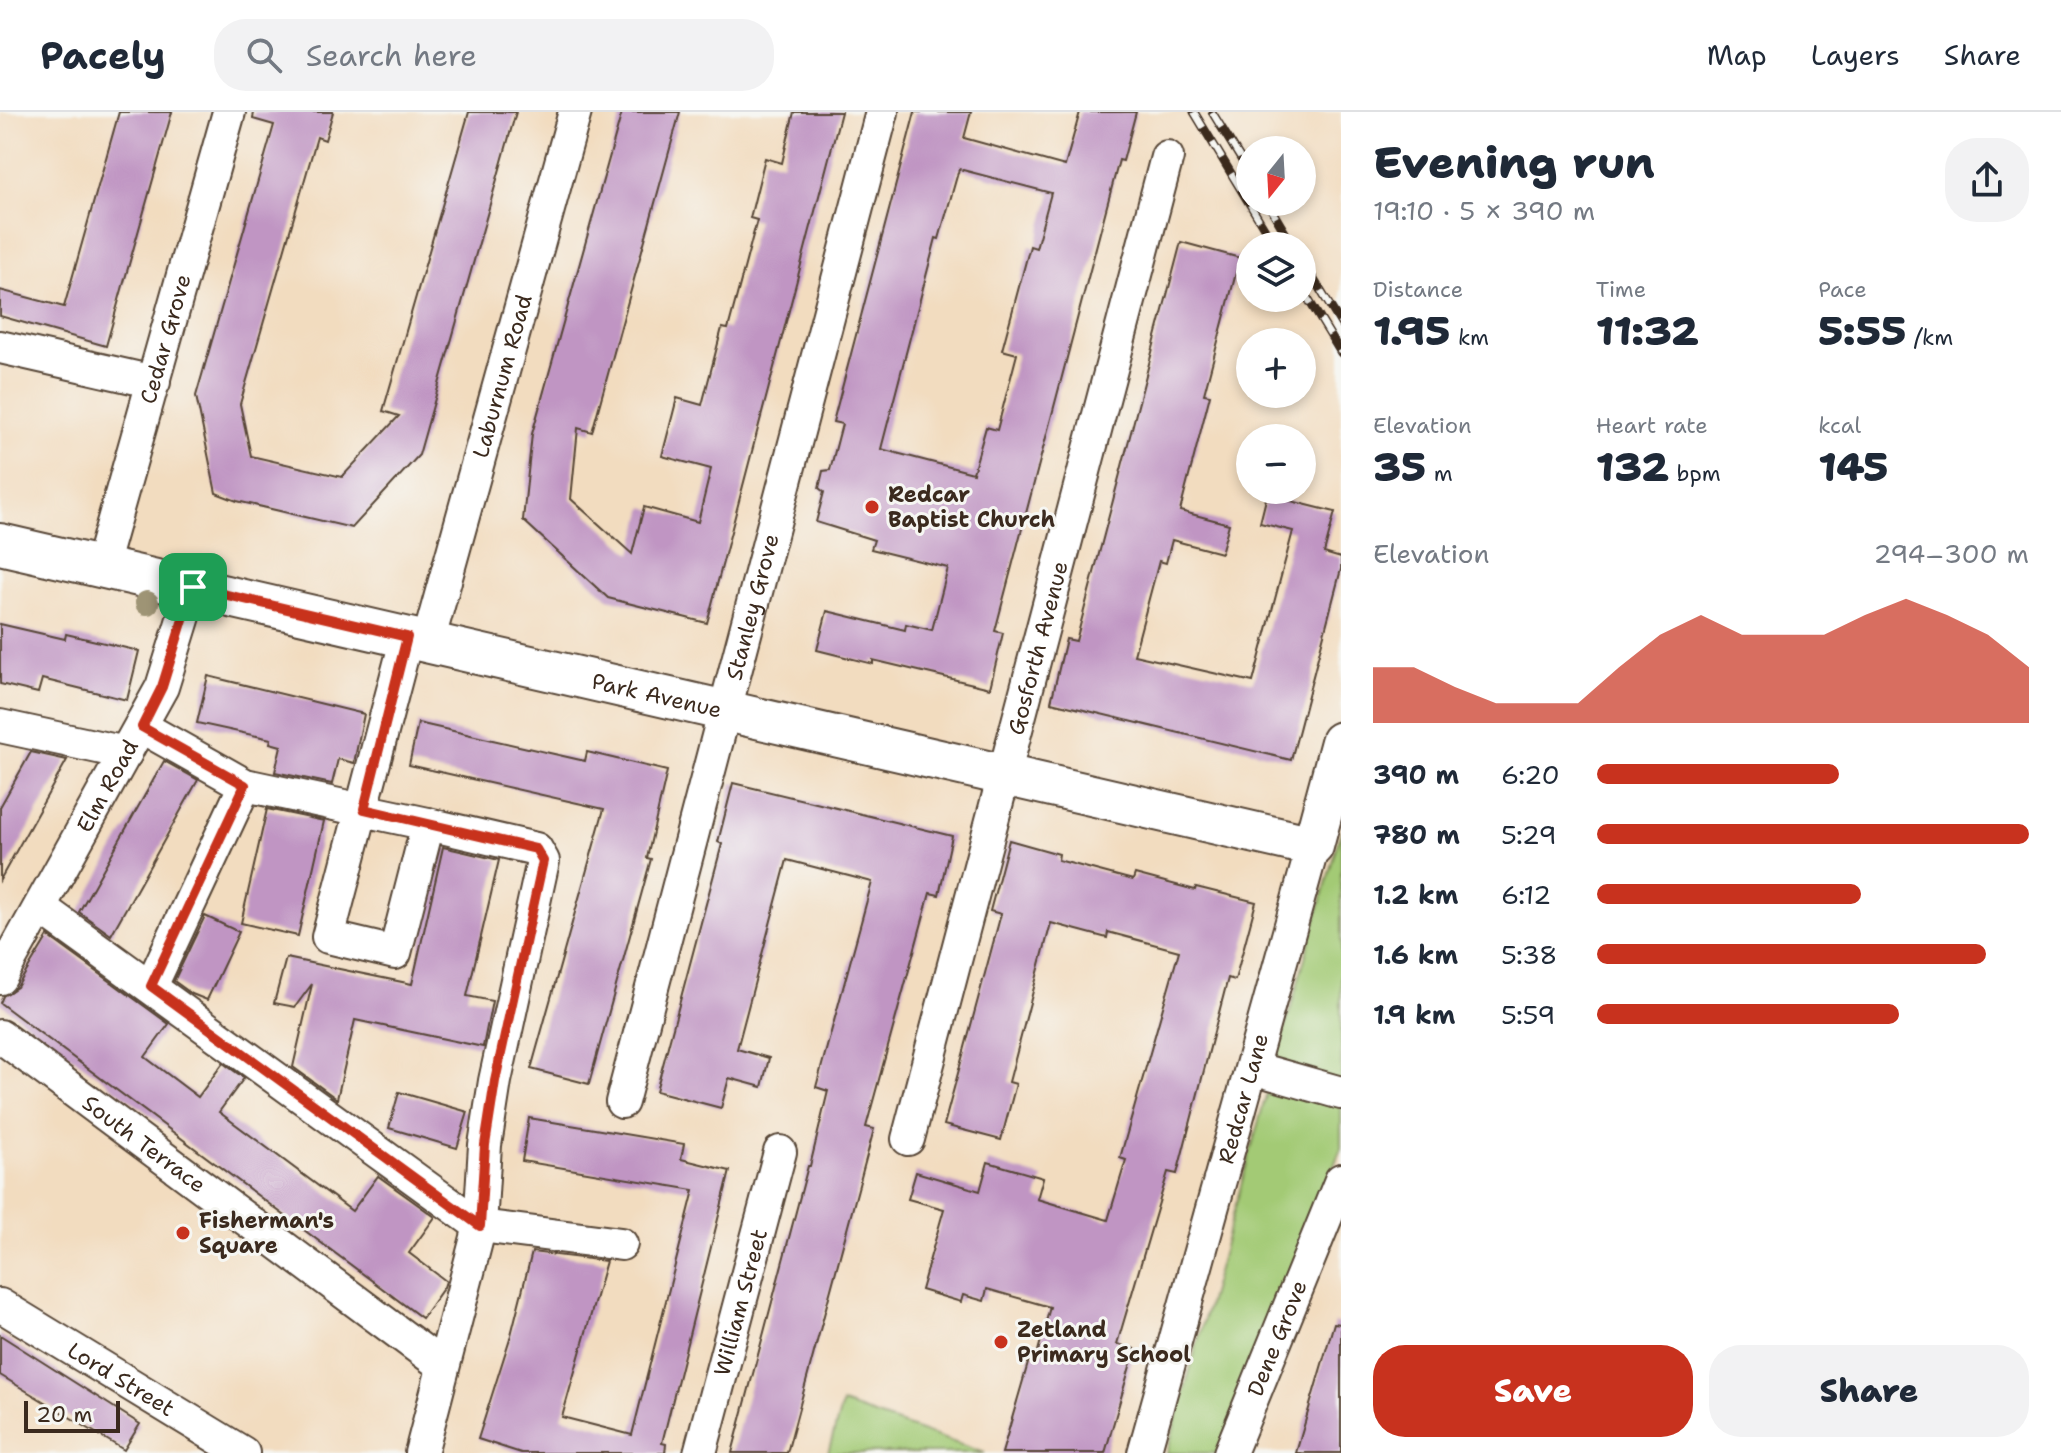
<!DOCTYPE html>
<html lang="en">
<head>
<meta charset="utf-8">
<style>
	:root { --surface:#fff; --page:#f2f2f3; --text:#1f2937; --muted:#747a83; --line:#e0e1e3; --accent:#c8321e }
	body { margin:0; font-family:"Shantell Sans",sans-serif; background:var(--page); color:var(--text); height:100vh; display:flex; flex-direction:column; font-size:30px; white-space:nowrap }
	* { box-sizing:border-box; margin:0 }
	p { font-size:26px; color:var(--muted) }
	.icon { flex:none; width:44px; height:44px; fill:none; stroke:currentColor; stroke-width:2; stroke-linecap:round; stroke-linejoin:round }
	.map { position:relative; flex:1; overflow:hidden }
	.sheet { display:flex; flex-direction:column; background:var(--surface); width:720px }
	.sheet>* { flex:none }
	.needle { width:52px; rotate:198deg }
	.buttons { position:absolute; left:1236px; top:24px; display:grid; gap:16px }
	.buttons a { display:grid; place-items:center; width:80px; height:80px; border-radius:50%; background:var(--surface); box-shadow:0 4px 12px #0003; font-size:40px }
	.scale { position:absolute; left:24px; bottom:20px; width:96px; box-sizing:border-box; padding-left:8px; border:4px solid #3b2a1e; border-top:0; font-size:22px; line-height:28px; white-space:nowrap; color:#3b2a1e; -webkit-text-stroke:6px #f6f6f2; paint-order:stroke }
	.pin { position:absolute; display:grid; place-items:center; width:68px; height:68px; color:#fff; margin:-34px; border-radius:16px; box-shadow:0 4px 12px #0006 }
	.round { display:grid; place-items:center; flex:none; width:84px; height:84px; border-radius:32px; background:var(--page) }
	.summary { display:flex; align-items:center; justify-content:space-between; height:136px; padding:0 32px }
	h1 { font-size:44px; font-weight:800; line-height:60px }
	.metrics { display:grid; grid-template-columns:repeat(3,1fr); gap:12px; height:136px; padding:8px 32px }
	.metrics div { display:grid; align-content:center }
	.metrics b { font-size:40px; font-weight:800 }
	.metrics small { font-size:22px; font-weight:400 }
	.metrics p { font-size:22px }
	.chart { height:224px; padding:16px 32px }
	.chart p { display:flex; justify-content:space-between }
	.chart svg { width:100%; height:144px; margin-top:8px; fill:var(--accent); opacity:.7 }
	.primary-button { display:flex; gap:16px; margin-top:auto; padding:16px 32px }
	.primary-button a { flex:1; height:92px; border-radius:32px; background:var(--accent); color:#fff; font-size:32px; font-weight:800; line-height:92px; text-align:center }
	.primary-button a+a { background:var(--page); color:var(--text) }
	ul { padding:0 32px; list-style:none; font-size:26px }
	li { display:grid; grid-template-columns:128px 96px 1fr; align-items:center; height:60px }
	li i { height:20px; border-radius:10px; background:var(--accent) }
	header { display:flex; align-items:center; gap:48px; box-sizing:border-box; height:112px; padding:0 40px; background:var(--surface); border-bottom:2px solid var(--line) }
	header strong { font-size:38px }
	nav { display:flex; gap:44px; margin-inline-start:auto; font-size:28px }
	.search { width:560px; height:72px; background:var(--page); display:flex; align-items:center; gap:20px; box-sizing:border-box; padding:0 28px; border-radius:32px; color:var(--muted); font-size:30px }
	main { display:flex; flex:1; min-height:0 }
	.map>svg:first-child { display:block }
</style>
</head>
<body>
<header>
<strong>Pacely</strong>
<div class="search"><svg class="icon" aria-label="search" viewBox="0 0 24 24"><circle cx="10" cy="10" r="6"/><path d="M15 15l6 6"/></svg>Search here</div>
<nav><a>Map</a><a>Layers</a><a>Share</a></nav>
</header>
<main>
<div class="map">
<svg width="1341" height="1341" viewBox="0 0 1341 1341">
	<rect width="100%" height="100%" fill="#f6f6f2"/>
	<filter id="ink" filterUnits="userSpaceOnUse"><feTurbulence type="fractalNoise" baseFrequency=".0125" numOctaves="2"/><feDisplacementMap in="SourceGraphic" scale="16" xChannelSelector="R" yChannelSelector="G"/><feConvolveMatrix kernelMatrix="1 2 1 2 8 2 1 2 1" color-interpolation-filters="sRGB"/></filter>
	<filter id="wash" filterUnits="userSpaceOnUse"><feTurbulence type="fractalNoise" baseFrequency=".006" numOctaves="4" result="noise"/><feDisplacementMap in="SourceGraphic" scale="32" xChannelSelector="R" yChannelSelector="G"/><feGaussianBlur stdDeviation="1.8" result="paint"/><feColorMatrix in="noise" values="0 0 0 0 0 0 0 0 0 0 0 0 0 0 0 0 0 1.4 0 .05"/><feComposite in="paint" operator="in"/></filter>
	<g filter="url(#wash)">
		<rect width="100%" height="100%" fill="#f2dcbf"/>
		<g fill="#a3ca75" stroke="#6f7a4a" stroke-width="2">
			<polygon points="1341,718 1341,971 1283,954 1277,945"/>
			<polygon points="1268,976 1341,990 1341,1036 1219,1341 1167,1341"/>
			<polygon points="842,1292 985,1341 828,1341"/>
		</g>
		<g id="blocks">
			<g fill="#c095c3" fill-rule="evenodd">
				<polygon points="119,0 172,0 106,234 0,204 0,178 64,195"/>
				<polygon points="254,0 333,0 325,28 317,25 240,292 251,344 342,365 399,304 383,299 469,0 516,0 419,343 352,416 237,389 216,381 196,284 274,13 253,7"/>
				<polygon points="622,0 680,0 592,320 578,316 571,387 632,442 644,395 698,410 711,357 662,344 677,286 702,293 722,216 728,217 757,108 750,106 765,46 782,51 794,0 841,0 707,511 608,486 523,408 532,322"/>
				<path d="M 915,0 L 971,0 L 964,26 L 1065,54 L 1080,0 L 1136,0 L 1123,49 L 1119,48 L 995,519 L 1003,521 L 990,576 L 873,548 L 873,552 L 817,538 L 827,499 L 905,518 L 906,512 L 932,518 L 948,456 L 871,437 L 874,428 L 816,410 L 824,380 L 819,376 L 823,359 L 830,358 L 842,312 L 833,310 ZM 959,57 L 1051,81 L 1036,136 L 1030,134 L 1002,238 L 1017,242 L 997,318 L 986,315 L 973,361 L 881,337 L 936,126 L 939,127 Z"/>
				<polygon points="1181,130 1240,146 1204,282 1210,283 1180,399 1229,412 1221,441 1172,428 1166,451 1159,449 1134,543 1253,570 1293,419 1260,411 1267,383 1335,400 1324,441 1341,446 1341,457 1291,648 1051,590 1066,527 1076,529"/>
				<polygon points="0,512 65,527 66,522 139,539 127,588 42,567 38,581 0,572"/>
				<polygon points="208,564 364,602 354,651 338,647 332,672 275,660 281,634 270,631 271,627 197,611"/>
				<polygon points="418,611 585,649 587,640 667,659 647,746 651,747 589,972 531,957 604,697 409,653"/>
				<polygon points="31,640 67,648 0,768 0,695"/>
				<polygon points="164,649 198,668 111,823 79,800"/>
				<polygon points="733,671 952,724 939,783 930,781 866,1015 874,1017 787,1341 732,1341 808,1054 810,1054 828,979 816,975 872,770 787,748 737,937 769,946 762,975 729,966 721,996 656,979 722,732 718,730"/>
				<polygon points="267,697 324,709 298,824 241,811"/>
				<polygon points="1009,728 1059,742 1058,748 1133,768 1135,762 1195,778 1196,775 1256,790 1235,868 1228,866 1177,1062 1168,1060 1117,1232 1135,1237 1105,1341 1002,1341 1031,1241 1037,1243 1050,1195 987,1177 984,1189 963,1183 961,1190 921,1178 944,1097 908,1087 916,1060 980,1079 988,1050 1043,1066 1037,1087 1108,1108 1126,1048 1120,1046 1179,839 1108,820 1107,826 1051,811 1009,970 1016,972 1001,1028 944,1013 1001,802 990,799"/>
				<polygon points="443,735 499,748 467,884 492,889 483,935 355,908 337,987 293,955 312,872 295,895 274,891 286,846 412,872"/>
				<polygon points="205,804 239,820 207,888 192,882 174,869"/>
				<polygon points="48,824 169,912 145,945 198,985 223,951 244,966 219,1000 352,1099 378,1064 435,1105 409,1141 446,1169 444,1175 422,1206 0,891 3,884 17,875"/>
				<polygon points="399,980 468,1000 457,1036 389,1016"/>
				<polygon points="529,1006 684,1032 681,1047 730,1059 662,1331 666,1332 665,1341 521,1341 478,1327 511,1223 532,1140 606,1149 562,1305 632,1323 694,1078 522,1049"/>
				<polygon points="1334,1211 1341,1212 1341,1341 1296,1341"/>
				<polygon points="0,1223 140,1312 124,1338 0,1263"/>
			</g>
		</g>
	</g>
	<g filter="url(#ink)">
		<use href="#blocks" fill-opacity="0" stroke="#564536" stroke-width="2"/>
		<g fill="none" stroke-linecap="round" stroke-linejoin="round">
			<defs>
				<g id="minor">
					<polyline points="0,235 154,270"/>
					<path id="s1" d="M 101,454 L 229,0"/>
					<path id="s2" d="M 428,530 L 575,0"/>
					<polyline points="0,614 126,641"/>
					<polyline points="142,615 245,673 428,712 395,841 328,825 407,525"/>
					<polyline points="41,796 480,1114 621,1132"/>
					<path id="s3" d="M 0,866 L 162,575 L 193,475"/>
					<polyline points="151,874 245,673"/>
					<path id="s4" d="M 0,924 L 443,1254"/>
					<polyline points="1253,956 1341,981"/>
					<path id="s5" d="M 622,990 L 882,0"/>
					<path id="s6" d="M 908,1027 L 1167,45"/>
					<path id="s7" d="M 0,1193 L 243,1341"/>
					<polyline points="421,1341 480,1114 485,1033 495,969 543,749 536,737 428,712"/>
					<path id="s8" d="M 700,1341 L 780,1040"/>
					<path id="s9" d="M 1144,1341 L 1313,734"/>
					<path id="s10" d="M 1230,1341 L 1341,1068"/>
				</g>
				<g id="major">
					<path id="s11" d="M 0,432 L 1313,734 L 1341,630"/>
				</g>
			</defs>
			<use href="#minor" stroke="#564536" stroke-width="36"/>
			<use href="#major" stroke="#564536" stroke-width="44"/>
			<use href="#minor" stroke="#fff" stroke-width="32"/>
			<use href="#major" stroke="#fff" stroke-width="40"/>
			<defs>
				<g id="rail">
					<polyline points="1194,0 1275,134"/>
					<polyline points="1212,0 1250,62"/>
					<polyline points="1267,90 1293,134"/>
					<polyline points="1302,148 1341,212"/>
					<polyline points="1302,177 1341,241"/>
				</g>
			</defs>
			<use href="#rail" stroke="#3b2a1e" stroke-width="9"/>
			<use href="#rail" stroke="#f6f6f2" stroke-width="6" stroke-dasharray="18" stroke-linecap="butt"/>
		</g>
		<circle fill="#9e9475" cx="147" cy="491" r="12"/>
	</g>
	<g fill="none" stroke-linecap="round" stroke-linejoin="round" filter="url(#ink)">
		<defs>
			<polygon id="route" points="193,475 407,525 364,697 536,737 543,749 495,969 485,1033 480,1114 151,874 245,673 142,615 162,575"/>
		</defs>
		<use href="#route" stroke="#fff" stroke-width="16"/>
		<use href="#route" stroke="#c8321e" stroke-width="10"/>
	</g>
	<g fill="#c8321e" stroke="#f6f6f2" stroke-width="3">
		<circle cx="872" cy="395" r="8"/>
		<circle cx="183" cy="1121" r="8"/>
		<circle cx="1001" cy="1230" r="8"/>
	</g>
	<g text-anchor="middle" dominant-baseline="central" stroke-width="6" stroke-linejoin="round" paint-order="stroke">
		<g font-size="22" fill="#3b2a1e" stroke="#f6f6f2">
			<text stroke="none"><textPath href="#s1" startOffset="236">Cedar Grove</textPath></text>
			<text stroke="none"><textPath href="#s2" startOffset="276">Laburnum Road</textPath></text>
			<text stroke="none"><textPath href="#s5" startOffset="512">Stanley Grove</textPath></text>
			<text stroke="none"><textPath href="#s6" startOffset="508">Gosforth Avenue</textPath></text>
			<text stroke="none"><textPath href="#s11" startOffset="674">Park Avenue</textPath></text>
			<text stroke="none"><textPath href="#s3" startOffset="220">Elm Road</textPath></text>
			<text stroke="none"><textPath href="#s9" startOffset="368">Redcar Lane</textPath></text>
			<text stroke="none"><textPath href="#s4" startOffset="180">South Terrace</textPath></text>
			<text stroke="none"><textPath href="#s8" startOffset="156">William Street</textPath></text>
			<text stroke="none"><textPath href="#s10" startOffset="124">Dene Grove</textPath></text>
			<text stroke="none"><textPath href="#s7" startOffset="142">Lord Street</textPath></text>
		</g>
		<g font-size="22" font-weight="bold" fill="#3b2a1e" stroke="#f6f6f2" text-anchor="start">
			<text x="888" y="382">Redcar<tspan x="888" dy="25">Baptist Church</tspan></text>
			<text x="199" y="1108">Fisherman's<tspan x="199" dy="25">Square</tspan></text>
			<text x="1017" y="1217">Zetland<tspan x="1017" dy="25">Primary School</tspan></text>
		</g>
	</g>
</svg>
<div class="buttons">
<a><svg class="needle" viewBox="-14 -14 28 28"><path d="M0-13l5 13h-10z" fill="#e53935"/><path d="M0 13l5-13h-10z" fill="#747a83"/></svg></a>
<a><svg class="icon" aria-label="layers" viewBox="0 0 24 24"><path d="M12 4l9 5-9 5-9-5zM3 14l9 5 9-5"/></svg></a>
<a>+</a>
<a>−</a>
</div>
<div class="scale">20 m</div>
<div class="pin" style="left:193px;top:475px;background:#1e9e55"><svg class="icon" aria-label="arrive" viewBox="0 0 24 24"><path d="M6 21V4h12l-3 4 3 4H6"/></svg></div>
</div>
<section class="sheet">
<div class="summary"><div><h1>Evening run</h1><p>19:10 · 5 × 390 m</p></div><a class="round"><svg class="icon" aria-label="share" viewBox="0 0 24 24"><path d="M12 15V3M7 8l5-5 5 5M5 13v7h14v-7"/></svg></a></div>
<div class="metrics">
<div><p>Distance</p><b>1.95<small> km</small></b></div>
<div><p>Time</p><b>11:32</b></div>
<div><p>Pace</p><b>5:55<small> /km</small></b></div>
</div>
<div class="metrics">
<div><p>Elevation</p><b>35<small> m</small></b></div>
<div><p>Heart rate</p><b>132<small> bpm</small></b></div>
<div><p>kcal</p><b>145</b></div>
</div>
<div class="chart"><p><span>Elevation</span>294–300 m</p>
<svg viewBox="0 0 160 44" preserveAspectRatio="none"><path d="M0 44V27L10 27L20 33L30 38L40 38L50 38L60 27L70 17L80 11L90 17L100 17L110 17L120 11L130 6L140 11L150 17L160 27V44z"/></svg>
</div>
<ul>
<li><b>390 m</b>6:20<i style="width:56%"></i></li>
<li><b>780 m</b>5:29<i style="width:100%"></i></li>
<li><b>1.2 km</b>6:12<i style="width:61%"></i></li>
<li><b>1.6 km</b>5:38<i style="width:90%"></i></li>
<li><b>1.9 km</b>5:59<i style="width:70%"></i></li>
</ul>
<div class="primary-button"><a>Save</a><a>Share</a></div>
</section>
</main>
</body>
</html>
